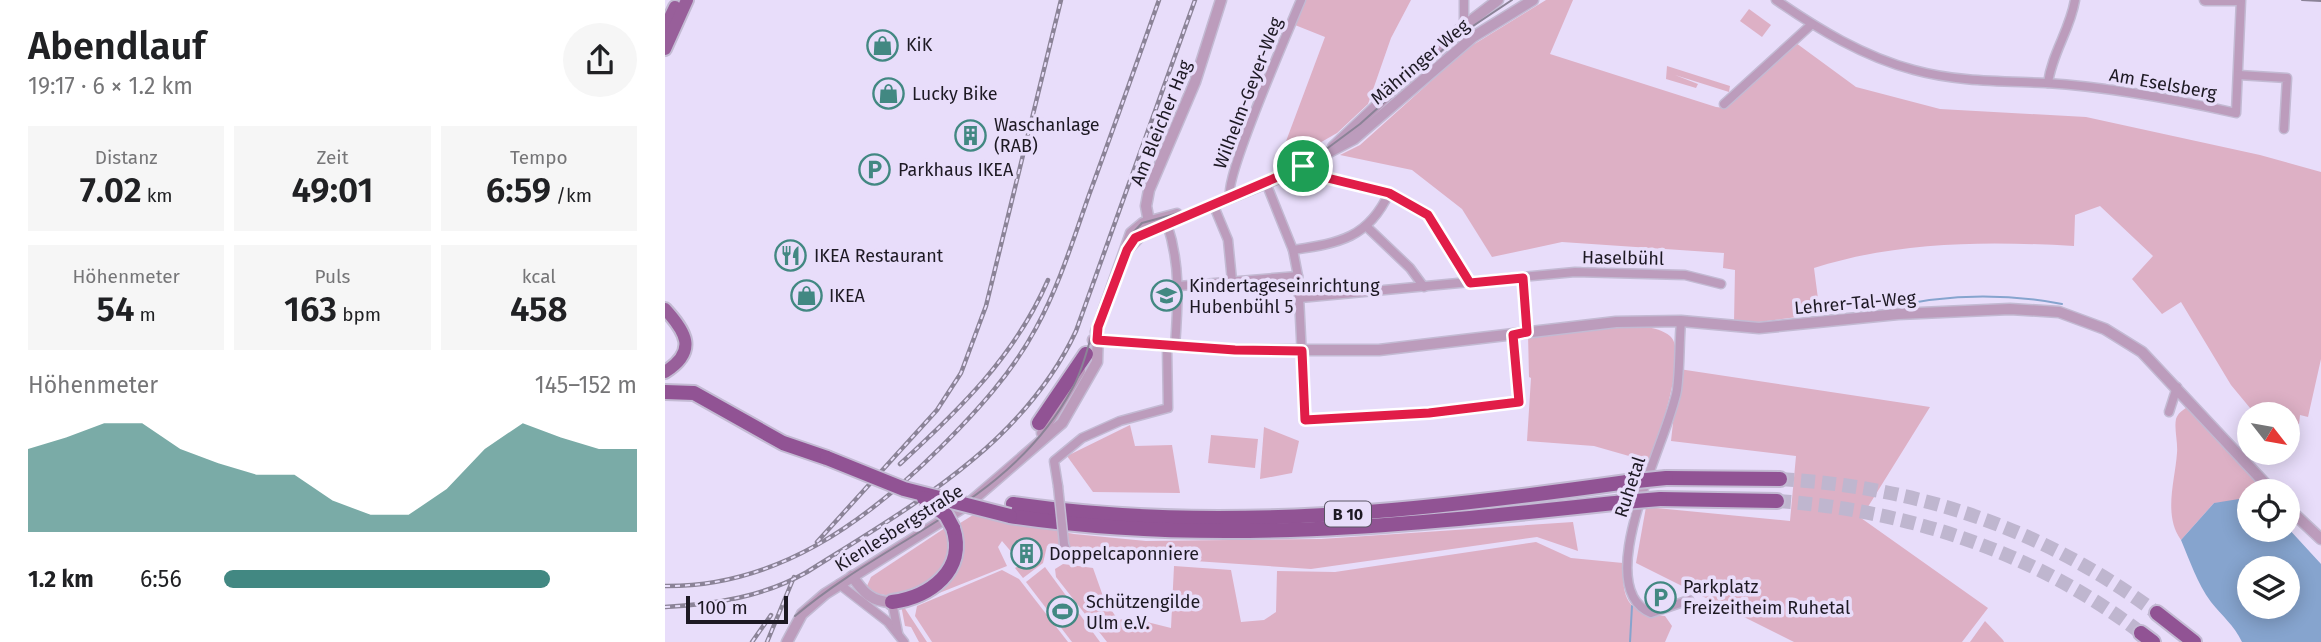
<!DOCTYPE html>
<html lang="de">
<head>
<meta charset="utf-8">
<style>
	:root { --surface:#fff; --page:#f6f6f6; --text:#202124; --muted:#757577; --accent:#428882 }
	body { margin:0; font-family:"Fira Sans",sans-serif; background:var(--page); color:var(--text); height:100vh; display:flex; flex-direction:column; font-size:26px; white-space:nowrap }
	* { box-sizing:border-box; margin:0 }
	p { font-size:23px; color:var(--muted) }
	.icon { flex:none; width:38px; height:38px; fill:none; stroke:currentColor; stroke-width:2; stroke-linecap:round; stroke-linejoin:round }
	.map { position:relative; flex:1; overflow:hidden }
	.sheet { display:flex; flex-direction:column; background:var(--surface); width:665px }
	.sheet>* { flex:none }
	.needle { width:46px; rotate:121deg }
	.fabs { position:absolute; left:1572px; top:402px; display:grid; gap:14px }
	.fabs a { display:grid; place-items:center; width:63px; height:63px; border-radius:50%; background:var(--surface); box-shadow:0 4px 18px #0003; font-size:35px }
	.scale { position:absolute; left:21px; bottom:18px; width:102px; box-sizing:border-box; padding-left:7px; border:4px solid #1d1923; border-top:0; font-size:19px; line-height:24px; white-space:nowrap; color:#1d1923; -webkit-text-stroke:5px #e8ddfa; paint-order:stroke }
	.pin { position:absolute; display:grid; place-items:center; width:60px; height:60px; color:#fff; margin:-30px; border:4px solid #fff; border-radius:50%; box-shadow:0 2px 7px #0007 }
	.round { display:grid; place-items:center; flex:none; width:74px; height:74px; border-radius:37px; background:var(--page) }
	.headline { display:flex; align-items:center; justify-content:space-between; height:119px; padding:0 28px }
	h1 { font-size:38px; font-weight:600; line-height:52px }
	.figures { display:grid; grid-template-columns:repeat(3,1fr); gap:10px; height:119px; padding:7px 28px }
	.figures div { display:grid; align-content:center; border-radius:0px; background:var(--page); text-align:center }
	.figures b { font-size:35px; font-weight:600 }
	.figures small { font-size:19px; font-weight:400 }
	.figures p { font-size:19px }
	.chart { height:196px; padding:14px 28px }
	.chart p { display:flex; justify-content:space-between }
	.chart svg { width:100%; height:126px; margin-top:7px; fill:var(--accent); opacity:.7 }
	ul { padding:0 28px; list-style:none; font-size:23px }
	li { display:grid; grid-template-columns:112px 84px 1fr; align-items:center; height:52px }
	li i { height:18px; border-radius:9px; background:var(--accent) }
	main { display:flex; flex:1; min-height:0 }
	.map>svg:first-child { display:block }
</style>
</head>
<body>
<main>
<section class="sheet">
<div class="headline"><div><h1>Abendlauf</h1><p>19:17 · 6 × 1.2 km</p></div><a class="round"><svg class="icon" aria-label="share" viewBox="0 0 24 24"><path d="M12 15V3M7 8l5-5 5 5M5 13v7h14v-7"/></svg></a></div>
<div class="figures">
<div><p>Distanz</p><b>7.02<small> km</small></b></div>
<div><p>Zeit</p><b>49:01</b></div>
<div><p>Tempo</p><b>6:59<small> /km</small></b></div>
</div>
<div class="figures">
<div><p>Höhenmeter</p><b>54<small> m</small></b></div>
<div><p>Puls</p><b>163<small> bpm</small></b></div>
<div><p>kcal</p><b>458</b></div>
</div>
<div class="chart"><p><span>Höhenmeter</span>145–152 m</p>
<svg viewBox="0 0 160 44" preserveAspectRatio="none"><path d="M0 44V15L10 11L20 6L30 6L40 15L50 20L60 24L70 24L80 33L90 38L100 38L110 29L120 15L130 6L140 11L150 15L160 15V44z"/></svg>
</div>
<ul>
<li><b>1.2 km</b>6:56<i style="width:79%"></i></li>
</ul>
</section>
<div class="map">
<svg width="1656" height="642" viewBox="0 0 1656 642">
	<rect width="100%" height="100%" fill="#e8ddfa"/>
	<g fill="#ddb0c5">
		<polygon points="640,0 746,0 726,38 703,104 672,133 611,168 660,37 630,25"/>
		<path d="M 881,0 L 908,0 L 885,54 L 1051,107 L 1060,108 L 1131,43 L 1191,87 L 1275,109 L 1421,117 L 1595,155 L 1656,172 L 1656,359 L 1643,417 L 1635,415 L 1634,424 L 1622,421 L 1622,415 L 1590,414 L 1566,385 L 1516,302 L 1497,314 L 1467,279 L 1488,256 L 1435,206 L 1410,215 L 1409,246 C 1321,241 1234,241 1149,268 L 1155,314 L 1094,322 L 1069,322 L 1070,270 L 1058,268 L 1059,253 L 897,242 L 827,257 L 797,209 L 747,170 L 675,155 L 695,145 L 803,48 Z"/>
		<polygon points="1084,9 1106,25 1097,37 1075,21"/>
		<polygon points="1002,66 1065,86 1064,92 1010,75 1033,84 1031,88 1001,79"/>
		<path d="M 952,325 C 968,326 992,325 1005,336 C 1024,352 992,441 985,462 L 929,446 L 862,441 L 866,378 L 864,377 L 863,334 Z"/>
		<polygon points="1014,369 1265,407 1196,518 1323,608 1297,642 1129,642 971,563 981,507 1125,521 1131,456 1006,441"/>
		<path d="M 1522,407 L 1600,492 L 1584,492 L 1584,501 L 1549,503 L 1516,540 C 1498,515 1510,481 1512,453 C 1513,442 1509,429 1511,419 C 1513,413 1517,411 1522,407 Z"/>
		<polygon points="465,425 470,446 507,445 515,493 428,492 402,456"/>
		<polygon points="599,427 634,441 627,473 595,479"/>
		<polygon points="546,435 593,439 590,468 543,463"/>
		<polygon points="308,515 409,534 481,541 656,539 908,522 913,551 872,537 646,569 456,556 425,562 409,556 405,547 382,546 378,563 358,578 350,568 367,558 369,550 363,548 349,555 337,541 333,547 342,566 239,607 262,642 254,642 246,627 240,626 236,605 274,587 292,525"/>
		<path d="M 280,528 C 299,571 243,608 205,591 L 202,586 L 206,577 Z"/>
		<path d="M 871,542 L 906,558 L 958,563 C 957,602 963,612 1000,616 L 1007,626 L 1000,642 L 442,642 L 391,577 L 390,569 L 398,564 L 428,568 L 439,599 L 453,620 L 466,618 L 506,628 L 509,566 L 566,570 L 576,622 L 599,620 L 611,612 L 612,571 L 670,572 Z"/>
		<polygon points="380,567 435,642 407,642 361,582"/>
		<polygon points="337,570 354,579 403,642 267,642 250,616 252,606"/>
		<polygon points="1320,621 1338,640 1339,642 1305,642"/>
	</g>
	<path fill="#86a4ce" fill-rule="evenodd" d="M 1574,499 L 1584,501 L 1584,530 L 1622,530 L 1622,527 L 1656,564 L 1656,642 L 1577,642 C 1569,625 1557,616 1546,602 C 1532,583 1525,561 1516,540 L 1549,503 ZM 1584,569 L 1622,569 L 1622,607 L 1584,607 Z"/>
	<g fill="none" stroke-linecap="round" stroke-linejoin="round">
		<g stroke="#86a4ce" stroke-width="2">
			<path d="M 1219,309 C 1277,294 1339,293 1397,304"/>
			<polyline points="965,642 967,606"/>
		</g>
		<g stroke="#bfb6cf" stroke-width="14" stroke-dasharray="14 7" stroke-linecap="butt">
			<path d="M 1115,479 C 1256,487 1378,529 1492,613"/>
			<path d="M 1112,501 C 1244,510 1371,553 1476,633"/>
		</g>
		<defs>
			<g id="minor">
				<polyline points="799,0 799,20 808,37"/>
				<path d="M 1111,0 C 1153,29 1199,57 1249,70 C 1293,82 1336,81 1381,83 C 1445,87 1509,99 1571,113 L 1576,0"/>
				<polyline points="1574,75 1622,78 1619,129"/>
				<path d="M 1383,83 C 1387,53 1405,30 1410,0"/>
				<polyline points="1059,104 1147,24"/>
				<polyline points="638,166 646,174 724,193 763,215 805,283"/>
				<polyline points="601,183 628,250 633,276 640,420 764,413 854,402 848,335"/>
				<path d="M 565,197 C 559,177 624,29 636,0"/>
				<polyline points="548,204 563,240 567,281"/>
				<path d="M 502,224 C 516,265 513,304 510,347"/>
				<polyline points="702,227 745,268 759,287"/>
				<path d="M 628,250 C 673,243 703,239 724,193"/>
				<polyline points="858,278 862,332"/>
				<polyline points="514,286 633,276"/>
				<polyline points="635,298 910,272 1020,275 1056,284"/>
				<path d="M 1016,321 C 1014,344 1015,368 1012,390 C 1004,438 923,587 986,613 L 1024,600"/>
				<polyline points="1504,412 1512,387"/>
				<polyline points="393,486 389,461 417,438 455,421 503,408 502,346"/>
				<polyline points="399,544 402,553"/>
				<polyline points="174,584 223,622 239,642"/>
				<polyline points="227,602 233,633"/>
			</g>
			<g id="tertiary">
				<polyline points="1540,0 1572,0"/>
				<polyline points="668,147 781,40 833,0"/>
				<polyline points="485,227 481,206 484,190 530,82 556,0"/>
				<polyline points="462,250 477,234 616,177 689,139 808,37 868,0"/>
				<polyline points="431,332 466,233 478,223 512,214"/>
				<polyline points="428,340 570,350 714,350 951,322 1016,321 1094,328 1233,314 1345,309 1394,312 1440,329 1477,352 1608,492"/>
				<polyline points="377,433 415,371"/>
				<polyline points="1622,507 1656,539"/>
				<path d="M 187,576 C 198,592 206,602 227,602"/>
				<polyline points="122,642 137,614 160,594 302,505 397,423 432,362 433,327"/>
			</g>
			<g id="primary">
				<polyline points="0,28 10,7"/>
				<polyline points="0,49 22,0"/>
				<path d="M 0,309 C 21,332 33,351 0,372"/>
			</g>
			<g id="trunk">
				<polyline points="0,392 29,393 118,443 162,458"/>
				<polyline points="374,423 421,354"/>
				<polyline points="1001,478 1115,479"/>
				<polyline points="995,499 1112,501"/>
				<path d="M 348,504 C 554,534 757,511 962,482"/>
				<path d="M 345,516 C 550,547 754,524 959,502"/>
				<path d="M 227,602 C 265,597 302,570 288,528"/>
				<polyline points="1492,613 1529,642"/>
				<polyline points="1476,633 1488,642"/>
			</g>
		</defs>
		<use href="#minor" stroke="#c3bad3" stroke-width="11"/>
		<use href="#tertiary" stroke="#c3bad3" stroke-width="13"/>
		<use href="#primary" stroke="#c3bad3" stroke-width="16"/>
		<use href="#trunk" stroke="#c3bad3" stroke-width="18"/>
		<use href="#minor" stroke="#bc9cbc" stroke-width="8"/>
		<use href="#tertiary" stroke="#bc9cbc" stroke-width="10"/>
		<use href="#primary" stroke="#985f9a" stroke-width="12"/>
		<use href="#trunk" stroke="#915394" stroke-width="14"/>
		<g stroke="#8b8397" stroke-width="2">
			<polyline points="1637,0 1656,1"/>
			<path d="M 130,616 C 224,536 345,504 407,389 C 417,372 421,353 427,334 C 437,302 450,271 462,239 L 477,223 L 532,208 L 615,175 L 652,156 L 695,124 L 793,36 L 847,0"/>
		</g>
		<defs>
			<g id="rail">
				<path d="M 235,464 C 295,409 350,356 383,280"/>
				<polyline points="152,542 272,410 296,373 321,306 396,0"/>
				<path d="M 0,586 C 111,587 200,523 276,447 C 312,411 347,373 371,328 C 394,286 408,240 424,195 C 448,130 471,65 494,0"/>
				<path d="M 0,607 C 51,604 98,597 142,572 C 245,507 358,445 411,331 L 530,0"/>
				<polyline points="87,642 106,615"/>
				<polyline points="102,642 129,577"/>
			</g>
		</defs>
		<use href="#rail" stroke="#8b8397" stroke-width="4.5"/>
		<use href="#rail" stroke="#e8ddfa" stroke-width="2" stroke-dasharray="5" stroke-linecap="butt"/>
		<defs>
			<polyline id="minor-bridge" points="393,486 399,544"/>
			<g id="trunk-bridge">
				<polyline points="162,458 239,489 345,516"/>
				<polyline points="962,482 1001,478"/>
				<polyline points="259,498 281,515 288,528"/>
				<polyline points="959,502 995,499"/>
			</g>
		</defs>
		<use href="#minor-bridge" stroke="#c3bad3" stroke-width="11" stroke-linecap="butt"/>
		<use href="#trunk-bridge" stroke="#c3bad3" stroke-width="18" stroke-linecap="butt"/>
		<use href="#minor-bridge" stroke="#bc9cbc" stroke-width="8"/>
		<use href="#trunk-bridge" stroke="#915394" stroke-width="14"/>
	</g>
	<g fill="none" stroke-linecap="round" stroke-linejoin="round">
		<defs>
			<polygon id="route" points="638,166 646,174 724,193 763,215 805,283 858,278 862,332 848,335 854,402 764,413 640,420 637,351 570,350 432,340 433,327 462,250 470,238"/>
		</defs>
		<use href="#route" stroke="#fff" stroke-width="14"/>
		<use href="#route" stroke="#e11d48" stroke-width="9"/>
	</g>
	<defs>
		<symbol id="shop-ring" viewBox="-11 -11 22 22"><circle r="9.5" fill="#e8ddfa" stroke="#428882" stroke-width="1.5"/><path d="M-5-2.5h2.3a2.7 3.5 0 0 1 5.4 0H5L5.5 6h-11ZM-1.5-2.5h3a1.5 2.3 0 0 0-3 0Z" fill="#428882"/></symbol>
		<symbol id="building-ring" viewBox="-11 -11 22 22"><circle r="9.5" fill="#e8ddfa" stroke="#428882" stroke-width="1.5"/><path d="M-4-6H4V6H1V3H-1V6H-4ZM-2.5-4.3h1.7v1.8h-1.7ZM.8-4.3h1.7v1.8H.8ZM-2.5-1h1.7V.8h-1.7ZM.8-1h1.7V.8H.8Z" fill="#428882"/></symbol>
		<symbol id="parking-ring" viewBox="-11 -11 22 22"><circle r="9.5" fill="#e8ddfa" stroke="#428882" stroke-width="1.5"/><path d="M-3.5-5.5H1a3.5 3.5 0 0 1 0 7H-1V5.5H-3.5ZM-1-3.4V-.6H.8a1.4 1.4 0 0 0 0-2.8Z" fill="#428882"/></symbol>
		<symbol id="restaurant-ring" viewBox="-11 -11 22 22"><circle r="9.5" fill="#e8ddfa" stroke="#428882" stroke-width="1.5"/><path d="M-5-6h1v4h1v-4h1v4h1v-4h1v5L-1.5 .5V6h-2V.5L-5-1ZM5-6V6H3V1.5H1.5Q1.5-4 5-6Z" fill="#428882"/></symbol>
		<symbol id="school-ring" viewBox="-11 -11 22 22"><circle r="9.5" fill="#e8ddfa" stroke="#428882" stroke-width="1.5"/><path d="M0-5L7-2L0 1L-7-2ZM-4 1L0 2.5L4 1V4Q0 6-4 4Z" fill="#428882"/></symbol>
		<symbol id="stadium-ring" viewBox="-11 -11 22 22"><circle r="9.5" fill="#e8ddfa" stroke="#428882" stroke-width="1.5"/><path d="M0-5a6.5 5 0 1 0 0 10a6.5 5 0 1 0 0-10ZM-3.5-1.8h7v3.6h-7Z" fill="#428882"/></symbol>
	</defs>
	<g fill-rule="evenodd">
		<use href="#shop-ring" x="200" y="28" width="35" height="35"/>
		<use href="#shop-ring" x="206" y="76" width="35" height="35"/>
		<use href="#building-ring" x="288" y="118" width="35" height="35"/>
		<use href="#parking-ring" x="192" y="152" width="35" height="35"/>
		<use href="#restaurant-ring" x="108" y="238" width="35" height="35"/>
		<use href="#shop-ring" x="124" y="278" width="35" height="35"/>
		<use href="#school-ring" x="484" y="278" width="35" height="35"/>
		<use href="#building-ring" x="344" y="536" width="35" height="35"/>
		<use href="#parking-ring" x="978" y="580" width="35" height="35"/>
		<use href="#stadium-ring" x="380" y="594" width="35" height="35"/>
	</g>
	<g text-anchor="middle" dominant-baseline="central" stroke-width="7" stroke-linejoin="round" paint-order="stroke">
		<rect fill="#e8ddfa" stroke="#5a5464" stroke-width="2" x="660" y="501.5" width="46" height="25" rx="5"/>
		<g font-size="16" font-weight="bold" fill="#1d1923">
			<text x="683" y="514">B 10</text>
		</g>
		<g font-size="18" fill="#1d1923" stroke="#e8ddfa" text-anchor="start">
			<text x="241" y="45">KiK</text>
			<text x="247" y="94">Lucky Bike</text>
			<text x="329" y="125">Waschanlage<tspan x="329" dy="21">(RAB)</tspan></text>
			<text x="233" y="170">Parkhaus IKEA</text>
			<text x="149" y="256">IKEA Restaurant</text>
			<text x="524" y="286">Kindertageseinrichtung<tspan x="524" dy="21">Hubenbühl 5</tspan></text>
			<text x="164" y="296">IKEA</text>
			<text x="384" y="554">Doppelcaponniere</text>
			<text x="1018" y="587">Parkplatz<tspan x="1018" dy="21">Freizeitheim Ruhetal</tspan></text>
			<text x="421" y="602">Schützengilde<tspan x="421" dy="21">Ulm e.V.</tspan></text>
		</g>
		<g font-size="18" fill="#1d1923" stroke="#e8ddfa">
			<text transform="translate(755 62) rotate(-40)">Mähringer Weg</text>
			<text transform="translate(1498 84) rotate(10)">Am Eselsberg</text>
			<text transform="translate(583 93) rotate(-69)">Wilhelm-Geyer-Weg</text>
			<text transform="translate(496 123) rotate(-68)">Am Bleicher Hag</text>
			<text transform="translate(958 258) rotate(1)">Haselbühl</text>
			<text transform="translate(1190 303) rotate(-5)">Lehrer-Tal-Weg</text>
			<text transform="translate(965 487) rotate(-72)">Ruhetal</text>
			<text transform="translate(234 528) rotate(-32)">Kienlesbergstraße</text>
		</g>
	</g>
</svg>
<div class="fabs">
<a><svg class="needle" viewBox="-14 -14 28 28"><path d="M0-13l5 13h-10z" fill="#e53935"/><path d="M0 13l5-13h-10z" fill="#757577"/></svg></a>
<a><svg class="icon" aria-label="locate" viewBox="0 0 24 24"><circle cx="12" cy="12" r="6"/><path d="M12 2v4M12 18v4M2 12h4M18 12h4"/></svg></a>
<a><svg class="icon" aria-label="layers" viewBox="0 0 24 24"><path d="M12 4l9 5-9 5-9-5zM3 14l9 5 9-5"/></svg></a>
</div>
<div class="scale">100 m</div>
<div class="pin" style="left:638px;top:166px;background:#1e9e55"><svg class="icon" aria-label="arrive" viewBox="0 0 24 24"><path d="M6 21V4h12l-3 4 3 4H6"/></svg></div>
</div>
</main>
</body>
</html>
